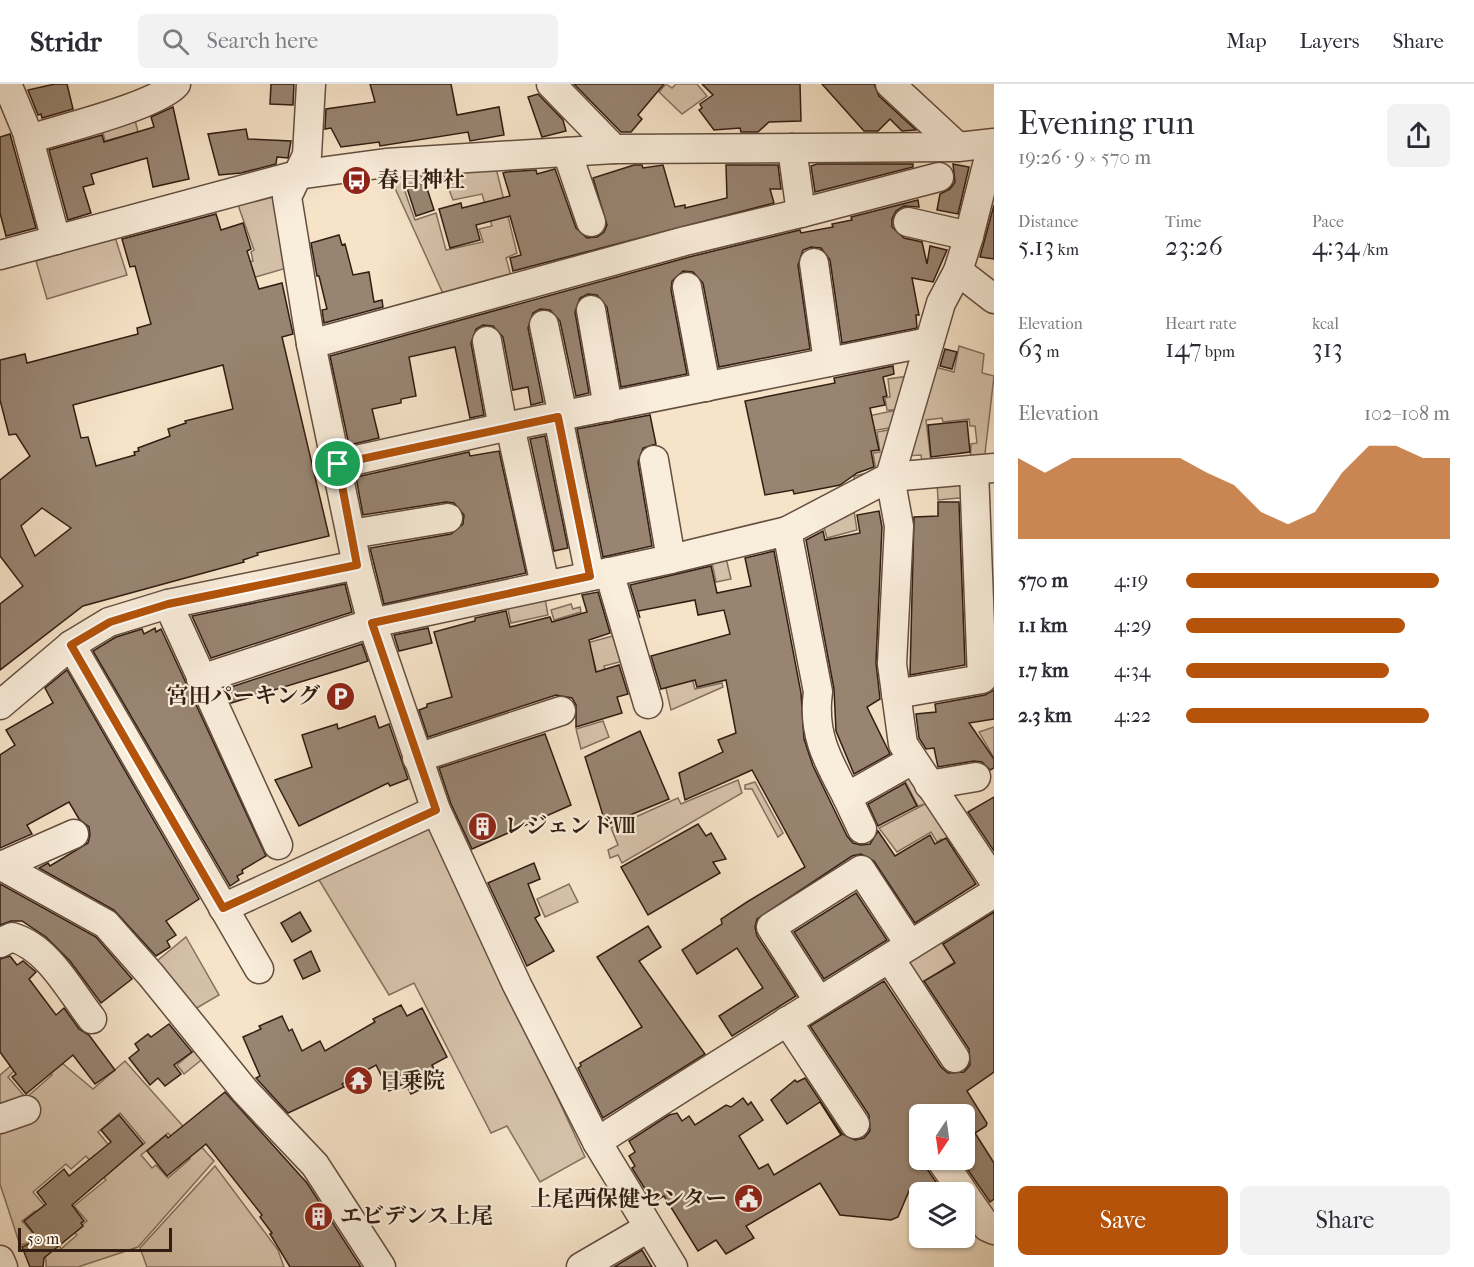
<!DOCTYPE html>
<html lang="en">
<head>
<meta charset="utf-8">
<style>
	:root { --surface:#fff; --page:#f2f2f3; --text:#2b2b33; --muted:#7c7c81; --line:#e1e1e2; --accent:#b45309 }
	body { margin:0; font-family:"IM FELL French Canon","Noto Serif JP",serif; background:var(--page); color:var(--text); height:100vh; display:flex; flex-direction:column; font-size:22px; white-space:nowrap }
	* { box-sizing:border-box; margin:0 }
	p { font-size:20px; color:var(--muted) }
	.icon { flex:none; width:33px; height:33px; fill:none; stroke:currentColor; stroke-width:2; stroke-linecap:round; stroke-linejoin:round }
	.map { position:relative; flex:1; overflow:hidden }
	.details { display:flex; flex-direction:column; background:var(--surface); width:480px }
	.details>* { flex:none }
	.needle { width:39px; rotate:193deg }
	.tools { position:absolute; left:909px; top:1020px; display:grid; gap:12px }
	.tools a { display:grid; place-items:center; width:66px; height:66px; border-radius:9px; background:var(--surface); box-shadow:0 2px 4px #0004; font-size:30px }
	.scale { position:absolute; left:18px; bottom:15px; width:154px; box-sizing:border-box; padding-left:6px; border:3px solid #331d12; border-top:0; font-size:16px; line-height:21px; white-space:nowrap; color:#331d12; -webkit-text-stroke:4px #f9eddb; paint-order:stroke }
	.pin { position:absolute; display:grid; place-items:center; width:51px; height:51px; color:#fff; margin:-26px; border:3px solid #fff; border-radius:50%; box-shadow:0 2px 6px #0007 }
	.round { display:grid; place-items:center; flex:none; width:63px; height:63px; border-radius:9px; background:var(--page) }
	.head { display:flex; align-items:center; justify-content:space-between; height:102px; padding:0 24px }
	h1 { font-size:33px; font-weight:600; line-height:45px }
	.metrics { display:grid; grid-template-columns:repeat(3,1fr); gap:9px; height:102px; padding:6px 24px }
	.metrics div { display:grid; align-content:center }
	.metrics b { font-size:26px; font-weight:600 }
	.metrics small { font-size:16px; font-weight:400 }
	.metrics p { font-size:16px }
	.chart { height:168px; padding:12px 24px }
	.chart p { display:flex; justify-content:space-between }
	.chart svg { width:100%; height:108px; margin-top:6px; fill:var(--accent); opacity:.7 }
	.cta { display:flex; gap:12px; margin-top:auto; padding:12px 24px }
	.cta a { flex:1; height:69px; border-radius:9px; background:var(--accent); color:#fff; font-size:24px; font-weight:600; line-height:69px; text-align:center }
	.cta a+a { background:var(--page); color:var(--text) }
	ul { padding:0 24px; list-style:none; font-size:20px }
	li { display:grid; grid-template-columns:96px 72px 1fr; align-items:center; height:45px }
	li i { height:15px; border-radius:8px; background:var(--accent) }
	header { display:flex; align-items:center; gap:36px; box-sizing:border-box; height:84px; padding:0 30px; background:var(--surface); border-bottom:2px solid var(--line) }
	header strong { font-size:28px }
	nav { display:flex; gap:33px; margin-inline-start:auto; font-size:21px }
	.search { width:420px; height:54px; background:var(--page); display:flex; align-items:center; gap:15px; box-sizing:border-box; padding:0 21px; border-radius:9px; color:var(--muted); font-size:22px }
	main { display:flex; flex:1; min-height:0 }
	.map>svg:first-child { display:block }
</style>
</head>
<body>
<header>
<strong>Stridr</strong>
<div class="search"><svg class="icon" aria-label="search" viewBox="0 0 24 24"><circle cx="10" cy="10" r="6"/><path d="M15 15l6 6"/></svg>Search here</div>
<nav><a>Map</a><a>Layers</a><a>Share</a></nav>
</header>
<main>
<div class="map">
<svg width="994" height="1183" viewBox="0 0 994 1183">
	<rect width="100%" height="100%" fill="#f6e3c8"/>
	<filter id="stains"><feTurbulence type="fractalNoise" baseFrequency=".00333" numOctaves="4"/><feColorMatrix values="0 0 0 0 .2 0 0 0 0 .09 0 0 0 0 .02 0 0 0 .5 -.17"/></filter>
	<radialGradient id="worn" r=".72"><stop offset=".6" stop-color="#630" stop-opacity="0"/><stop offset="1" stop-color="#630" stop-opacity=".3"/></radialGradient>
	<g fill="#d5c1a9" stroke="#846f5e" stroke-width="1.5" fill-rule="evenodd">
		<polygon points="666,0 672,4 676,0 697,0 707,12 682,30 659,8"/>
		<polygon points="134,32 138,48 105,57 101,40"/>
		<polygon points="495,80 517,169 506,174 513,199 446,216 389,91 420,87 423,96 403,102 415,136 436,129 446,166 483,158 479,145 492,142 482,110 453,116 441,85"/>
		<polygon points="277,112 290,183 187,213 227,185 253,177 251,168 254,166 238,121"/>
		<polygon points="115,153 127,191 47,215 36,177"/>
		<path d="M 959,262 L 984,270 L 982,289 L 994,292 L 984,378 L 923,385 L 921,371 L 907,372 L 931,282 L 954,288 ZM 942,334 L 943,338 L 969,335 L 970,342 L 975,342 L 977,359 L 971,360 L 970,379 L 931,377 L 926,336 Z"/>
		<polygon points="909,292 895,343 871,347 868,332 897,326 887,326 885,314 890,313 888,295"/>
		<polygon points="894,345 881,389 855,404 854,392 876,387 873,369 880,368 877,348"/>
		<polygon points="964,395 969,413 938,416 937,398"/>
		<polygon points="853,421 857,446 827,454 822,436"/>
		<polygon points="726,474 731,495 716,498 712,479"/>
		<polygon points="544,509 548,531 511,539 506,517"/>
		<polygon points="571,520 573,525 580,523 581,528 554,536 551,526"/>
		<polygon points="620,550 627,576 604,582 608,598 563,595 596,586 592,570 554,568"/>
		<polygon points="691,590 695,605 722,599 723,603 671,626 664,596"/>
		<polygon points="603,637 609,653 581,665 576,645"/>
		<polygon points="994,643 994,674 979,648"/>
		<polygon points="910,687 961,761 950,768 941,755 937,758 931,748 897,768 879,744 925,720 918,722 905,697 882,707"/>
		<polygon points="738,696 742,709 622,779 618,771 610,774 608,766 618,761 611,744 678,714 681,720"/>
		<polygon points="755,698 783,749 778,753 752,705 745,705 745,701"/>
		<polygon points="431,741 585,1073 540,1098 507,1042 491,1049 414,899 389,911 316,791"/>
		<polygon points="569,800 578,818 545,833 537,815"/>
		<polygon points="186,853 219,911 190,928 152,881"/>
		<polygon points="938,853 950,870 956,867 960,888 953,879 919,901 903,876"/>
		<path d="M 38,959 L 93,1005 L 125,977 L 214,1077 L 138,1163 L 78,1183 L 46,1183 C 47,1169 42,1166 32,1158 L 20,1161 L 0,1100 L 0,991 ZM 33,968 L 52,991 L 26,1014 L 8,993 ZM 120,1029 L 145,1059 L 122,1077 L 98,1048 ZM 168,1049 L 190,1075 L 168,1094 L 156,1081 L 152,1084 L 141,1071 ZM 86,1072 L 106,1096 L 74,1122 L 87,1137 L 74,1148 L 77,1151 L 61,1165 L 51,1146 L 39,1156 L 22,1137 L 35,1127 L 47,1141 L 55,1134 L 33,1108 L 66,1080 L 71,1085 Z"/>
		<polygon points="197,964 205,973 184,990 177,981"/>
		<polygon points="215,1082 278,1166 284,1183 147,1183 140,1164"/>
	</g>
	<g fill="#988471" stroke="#331d12" stroke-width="1.5" fill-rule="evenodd">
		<polygon points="55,0 67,0 73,25 42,34 41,30 38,31 28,6"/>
		<polygon points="271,0 294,0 293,21 270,20"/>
		<polygon points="370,0 451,0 457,31 499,23 504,51 470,57 468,48 380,62 379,58 341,63 331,44 325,45 326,25 375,18"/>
		<polygon points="574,0 664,0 638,31 642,35 631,48 621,48"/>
		<polygon points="702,0 800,0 801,37 769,38 758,48 741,48 740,44 714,46 699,26 702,24 700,20 713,11"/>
		<polygon points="822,0 874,0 879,12 916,46 902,47 890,35 878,47 864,47"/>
		<polygon points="538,10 563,36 566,47 542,53 528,13"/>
		<polygon points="173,23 189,95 153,103 147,74 91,90 94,100 83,103 91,129 68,136 49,66 102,51 104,58 154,43 151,33"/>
		<polygon points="246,45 248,55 291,57 288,74 277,73 276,80 241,89 219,91 208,50"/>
		<polygon points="10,50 36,144 6,152 0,129 0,53"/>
		<polygon points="817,80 913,80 913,83 815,108 811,82"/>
		<polygon points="953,80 969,83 958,130 937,126 940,110 950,105 955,98"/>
		<polygon points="634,81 642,81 643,84 663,81 675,123 685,121 685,124 727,114 726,81 778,81 781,105 770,105 774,119 513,187 510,174 521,171 510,132 476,141 480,156 450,164 439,125 461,119 462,124 510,112 503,89 506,88 536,86 537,90 555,85 576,144 587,154 597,153 604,148 607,141 593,94"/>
		<polygon points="425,98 434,126 416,132 407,104"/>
		<polygon points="918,116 919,123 904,122 896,127 892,135 892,143 904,154 922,158 927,180 930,162 947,166 933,198 912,194 919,231 916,231 917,244 842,259 830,176 821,164 811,163 803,166 798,181 810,265 719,283 703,199 693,188 683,187 672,197 671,206 687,290 621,303 607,223 597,211 588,210 580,214 575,228 589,309 576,312 560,237 550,226 540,225 533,229 528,244 543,318 531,321 528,303 513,306 503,253 493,242 483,241 476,245 471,259 484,331 470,334 455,263 409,273 416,312 401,315 401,319 372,325 379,354 349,361 330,272 689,173 800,146 801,149 833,143 832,140 852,136 851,133"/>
		<polygon points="994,121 994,175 980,173"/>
		<path d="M 216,130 L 221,146 L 243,139 L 251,165 L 247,167 L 259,205 L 282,199 L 293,250 L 282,253 L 329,452 L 257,469 L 258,471 L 243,476 L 244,478 L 83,522 L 0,586 L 0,520 L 23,502 L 0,472 L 0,396 L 30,372 L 16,350 L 9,351 L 0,316 L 0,276 L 25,270 L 27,279 L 138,250 L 137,244 L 151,240 L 135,182 L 130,183 L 122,155 ZM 223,281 L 233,325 L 185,337 L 186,339 L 168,345 L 170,352 L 138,364 L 139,367 L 134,368 L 135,371 L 96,382 L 88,353 L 81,354 L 73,321 ZM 42,424 L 71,444 L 35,472 L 21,442 Z"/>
		<polygon points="339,151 342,161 345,160 353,191 369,188 374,218 382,216 383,223 324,239 322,226 327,225 319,192 317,192 311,159"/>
		<polygon points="945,265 957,268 952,285 940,282"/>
		<polygon points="893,282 894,290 883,293 887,312 883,313 885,321 870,324 879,366 871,367 874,383 857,389 840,401 794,410 793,406 765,411 745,317 835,299 834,294"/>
		<polygon points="650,331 656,360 643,364 638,378 652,462 603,473 577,345"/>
		<polygon points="967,337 970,368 931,373 928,341"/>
		<polygon points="545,352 568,464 554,467 530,355"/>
		<polygon points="499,367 526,489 384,520 370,464 451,450 463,440 464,431 454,419 446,418 363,431 356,393 469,368 470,372"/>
		<polygon points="938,418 959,418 965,581 910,591 914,433 938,432"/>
		<polygon points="879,427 882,443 876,579 880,615 867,623 890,670 854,690 836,647 834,605 806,456 823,447 825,456 860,449 857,431"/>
		<polygon points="774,467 801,609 804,655 813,682 847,752 853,759 861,761 870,760 878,747 895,772 930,751 935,760 946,754 976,800 915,839 874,777 861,770 852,772 757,835 755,843 757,852 796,912 732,952 719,932 763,904 737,864 697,890 682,866 722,840 721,835 747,818 805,783 752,686 685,716 679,689 723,668 718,656 736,649 726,596 697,603 695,596 661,605 651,572 730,550 724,526 698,531 695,516 638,527 640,534 630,501 711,482 717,509 751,502 745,474"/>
		<polygon points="345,500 352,528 211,574 192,532"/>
		<polygon points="598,508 610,549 589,556 596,588 619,581 628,610 617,613 622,629 576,643 576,621 572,614 556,611 428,653 419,626 427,623 427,620 452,613 434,548 475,537 475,534 506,527 510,543 550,533 552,538 587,528 582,511"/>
		<polygon points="155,544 156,548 161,545 266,772 242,786 243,789 237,792 239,796 230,802 93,567 116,553 142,545 144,550"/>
		<polygon points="428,544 432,559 399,567 394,551"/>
		<polygon points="362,560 368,577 343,585 231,619 225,605"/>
		<polygon points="67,586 199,815 166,837 176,851 167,857 170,863 156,872 114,826 39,784 48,779 50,782 88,759 90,751 89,743 79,735 69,718 27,741 32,750 0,764 0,671 15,661 6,646 53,619 45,604"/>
		<polygon points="994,606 994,635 969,639 994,675 994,684 990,686 982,678 974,677 938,683 934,664 926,665 919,654 916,630 936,628 935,620 985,611"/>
		<polygon points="375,632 379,644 389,640 408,695 390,702 388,699 299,742 275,696 312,683 302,651 337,640 338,645"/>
		<polygon points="640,647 669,715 606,741 585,673"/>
		<polygon points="545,650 571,721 472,765 451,720 439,684"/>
		<polygon points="905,699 917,722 878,742 868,720"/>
		<polygon points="994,713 994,767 968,728"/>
		<polygon points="698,740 706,752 711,749 726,775 713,778 720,789 648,831 621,783"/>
		<polygon points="534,779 540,795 528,800 540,831 535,834 554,867 527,882 488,799"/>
		<polygon points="0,800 96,853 132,895 101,919 70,877 46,853 22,837 11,837 0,841"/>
		<polygon points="856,809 887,856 824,895 794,848"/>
		<polygon points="300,828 311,847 292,858 281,839"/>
		<polygon points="994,828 994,988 967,1007 987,1039 986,1042 975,1049 994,1079 994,1115 990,1118 961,1076 964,1076 964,1030 920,1030 920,1076 925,1076 927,1085 936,1098 913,1113 909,1107 898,1133 891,1136 840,1131 820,1099 746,1142 754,1154 726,1170 716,1156 698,1167 664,1112 653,1118 632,1084 635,1082 629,1072 635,1068 629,1057 669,1031 677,1029 682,1037 689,1032 695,1041 726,1021 731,1023 743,1014 748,1021 751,1018 763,1036 739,1052 759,1085 768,1080 774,1091 841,1051 820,1018 787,1040 771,1016 795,996 797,998 805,994 842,1050 855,1056 864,1054 870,1047 869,1031 810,942 884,897 941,983 948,989 964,988 970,981 969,965 924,897 955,879 943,860"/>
		<polygon points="648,842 661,863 639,877 705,970 603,1034 578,984 581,982 580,979 642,943 597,873"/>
		<polygon points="311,867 320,887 303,895 294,876"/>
		<polygon points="10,872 17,881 23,877 36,888 29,895 56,931 64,924 79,945 89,951 115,986 95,1000 73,971 26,1010 12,993 16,990 0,968 0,875"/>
		<polygon points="401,921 407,932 422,924 447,973 432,981 440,996 411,1010 405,999 389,1007 376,981 342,1000 344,1003 288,1029 256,994 260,992 243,953 261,945 259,942 282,932 289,947 292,945 302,967 320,957 325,967 375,938 373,935"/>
		<polygon points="169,940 192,968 174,981 181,990 165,1002 158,994 150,1001 129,974 139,966 135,960 148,950 151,953"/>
		<polygon points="225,1008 307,1099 361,1183 290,1183 270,1150 272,1149 260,1133 262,1131 206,1060 167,1092 147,1067 166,1051 168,1054"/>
		<polygon points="119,1031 143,1060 72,1121 84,1137 81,1139 83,1142 44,1174 43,1183 30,1183 22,1163 39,1156 24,1137 46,1120 37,1108 64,1085 69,1092 111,1058 101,1046"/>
		<polygon points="642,1166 652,1183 614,1183"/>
	</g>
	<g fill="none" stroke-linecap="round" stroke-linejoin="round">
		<defs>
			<g id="minor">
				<polyline points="7,0 27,48 56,156"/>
				<polyline points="311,0 307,71 287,113 311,260 357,481 372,539 436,726 517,901 597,1058 673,1183"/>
				<polyline points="551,0 614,65"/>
				<polyline points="890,0 958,63"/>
				<path d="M 29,55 C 61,45 156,22 176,0"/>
				<polyline points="567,68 591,138"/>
				<polyline points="987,81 969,152 958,187 941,219 890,393 899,442 892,580 903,660 994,797"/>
				<polyline points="801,129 939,93"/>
				<polyline points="908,138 969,152"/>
				<polyline points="0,171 297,91 386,79 614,65 958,63 994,59"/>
				<polyline points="814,179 828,278"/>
				<polyline points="958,187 994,215"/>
				<polyline points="687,203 706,303"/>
				<polyline points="591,226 608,323"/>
				<polyline points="544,241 563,332"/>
				<polyline points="487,257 503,344"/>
				<polyline points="311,260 685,157 801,129 792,64"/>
				<polyline points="558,333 590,492"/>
				<polyline points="654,376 671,475"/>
				<polyline points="338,380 510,342"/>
				<path d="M 787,447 L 818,608 C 812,650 828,677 847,713 L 912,676"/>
				<polyline points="351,450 448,434"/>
				<polyline points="609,488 648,620"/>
				<polyline points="545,501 510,342 929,258"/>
				<polyline points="168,520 278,761"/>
				<polyline points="71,561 259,885"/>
				<polyline points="201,595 372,539 671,475 787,447 890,393 994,384"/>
				<polyline points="896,610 982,595 974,386"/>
				<polyline points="0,621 71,561 109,538 168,520 357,481"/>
				<polyline points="417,674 561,627"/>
				<polyline points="929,701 976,693"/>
				<polyline points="847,713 862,745"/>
				<polyline points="0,781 106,840 151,891 245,1007 315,1081 381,1183"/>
				<polyline points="1,782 74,750"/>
				<polyline points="223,824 436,726"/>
				<path d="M 0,859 L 12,853 C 49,864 70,907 92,935"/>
				<polyline points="890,875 955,974"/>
				<polyline points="818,916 771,843 861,786 910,861"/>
				<polyline points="787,937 855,1040"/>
				<polyline points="0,1035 26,1026"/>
				<path d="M 597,1058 C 728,973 861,892 994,809"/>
				<polyline points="941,1076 963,1108"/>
				<polyline points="964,1110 987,1143 994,1146"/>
				<polyline points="0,1176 3,1183"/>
				<polyline points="581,1183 648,1144"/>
			</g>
		</defs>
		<use href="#minor" stroke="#644e40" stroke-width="31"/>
		<use href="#minor" stroke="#f9eddb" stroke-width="28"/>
	</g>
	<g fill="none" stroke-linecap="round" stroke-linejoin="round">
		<defs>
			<polygon id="route" points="558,333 590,492 372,539 436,726 223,824 71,561 110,538 168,520 357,481 338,380"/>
		</defs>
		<use href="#route" stroke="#fff" stroke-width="12"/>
		<use href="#route" stroke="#b45309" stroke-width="8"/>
	</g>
	<defs>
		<symbol id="bus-disc" viewBox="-11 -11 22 22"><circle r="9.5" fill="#8f2418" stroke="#f9eddb"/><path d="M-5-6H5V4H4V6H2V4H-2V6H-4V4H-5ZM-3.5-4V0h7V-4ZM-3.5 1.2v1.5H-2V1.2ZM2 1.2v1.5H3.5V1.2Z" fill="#fff"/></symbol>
		<symbol id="parking-disc" viewBox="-11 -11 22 22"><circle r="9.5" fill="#8f2418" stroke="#f9eddb"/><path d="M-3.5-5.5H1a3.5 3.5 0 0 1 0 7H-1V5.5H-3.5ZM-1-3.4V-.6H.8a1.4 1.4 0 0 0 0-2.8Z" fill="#fff"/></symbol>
		<symbol id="building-disc" viewBox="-11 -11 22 22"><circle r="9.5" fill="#8f2418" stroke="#f9eddb"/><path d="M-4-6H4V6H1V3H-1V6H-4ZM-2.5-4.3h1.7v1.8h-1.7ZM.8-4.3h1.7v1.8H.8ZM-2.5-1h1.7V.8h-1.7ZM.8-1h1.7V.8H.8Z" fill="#fff"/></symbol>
		<symbol id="temple-disc" viewBox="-11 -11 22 22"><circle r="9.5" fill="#8f2418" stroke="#f9eddb"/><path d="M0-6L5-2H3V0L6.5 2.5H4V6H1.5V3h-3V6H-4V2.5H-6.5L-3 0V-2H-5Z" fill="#fff"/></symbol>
		<symbol id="civic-disc" viewBox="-11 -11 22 22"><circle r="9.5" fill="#8f2418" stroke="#f9eddb"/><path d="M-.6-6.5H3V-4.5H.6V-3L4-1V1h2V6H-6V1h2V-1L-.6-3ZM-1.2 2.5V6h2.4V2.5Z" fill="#fff"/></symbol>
	</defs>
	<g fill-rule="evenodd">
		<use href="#bus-disc" x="340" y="80" width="33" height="33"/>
		<use href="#parking-disc" x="324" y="596" width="33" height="33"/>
		<use href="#building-disc" x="466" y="726" width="33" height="33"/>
		<use href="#temple-disc" x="342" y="980" width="33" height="33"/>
		<use href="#civic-disc" x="732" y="1098" width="33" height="33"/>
		<use href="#building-disc" x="302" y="1116" width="33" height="33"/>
	</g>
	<g text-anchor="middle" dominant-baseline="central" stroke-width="4.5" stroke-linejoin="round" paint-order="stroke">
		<g font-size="22" font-weight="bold" fill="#331d12" stroke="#f9eddb" text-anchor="start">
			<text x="377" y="96">春日神社</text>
			<text x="320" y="612" text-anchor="end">宮田パーキング</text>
			<text x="504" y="742">レジェンドⅧ</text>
			<text x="379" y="997">日乗院</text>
			<text x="727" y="1115" text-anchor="end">上尾西保健センター</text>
			<text x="340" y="1132">エビデンス上尾</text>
		</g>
	</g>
	<rect width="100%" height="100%" filter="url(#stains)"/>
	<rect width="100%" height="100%" fill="url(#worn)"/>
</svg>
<div class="tools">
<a><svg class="needle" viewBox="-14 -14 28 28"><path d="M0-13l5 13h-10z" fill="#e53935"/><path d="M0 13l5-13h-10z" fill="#7c7c81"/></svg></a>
<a><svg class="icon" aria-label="layers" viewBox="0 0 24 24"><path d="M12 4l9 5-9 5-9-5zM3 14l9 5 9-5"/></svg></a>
</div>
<div class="scale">50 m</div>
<div class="pin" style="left:338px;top:380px;background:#1e9e55"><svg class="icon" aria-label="arrive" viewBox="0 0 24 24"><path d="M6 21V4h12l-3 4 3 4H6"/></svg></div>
</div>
<section class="details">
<div class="head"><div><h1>Evening run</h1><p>19:26 · 9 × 570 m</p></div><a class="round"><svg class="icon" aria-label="share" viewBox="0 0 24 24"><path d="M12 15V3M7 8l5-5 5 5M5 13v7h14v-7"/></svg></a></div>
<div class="metrics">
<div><p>Distance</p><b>5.13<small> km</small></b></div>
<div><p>Time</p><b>23:26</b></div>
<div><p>Pace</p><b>4:34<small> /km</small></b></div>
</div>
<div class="metrics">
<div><p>Elevation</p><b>63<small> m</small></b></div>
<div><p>Heart rate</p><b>147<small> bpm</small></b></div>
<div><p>kcal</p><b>313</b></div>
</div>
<div class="chart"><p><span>Elevation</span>102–108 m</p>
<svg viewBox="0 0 160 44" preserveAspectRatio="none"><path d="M0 44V11L10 17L20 11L30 11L40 11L50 11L60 11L70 17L80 22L90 33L100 38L110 33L120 17L130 6L140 6L150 11L160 11V44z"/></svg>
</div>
<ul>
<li><b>570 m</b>4:19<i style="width:96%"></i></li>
<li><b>1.1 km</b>4:29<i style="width:83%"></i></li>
<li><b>1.7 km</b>4:34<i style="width:77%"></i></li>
<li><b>2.3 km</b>4:22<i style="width:92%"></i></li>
</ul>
<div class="cta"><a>Save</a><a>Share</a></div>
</section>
</main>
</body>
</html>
